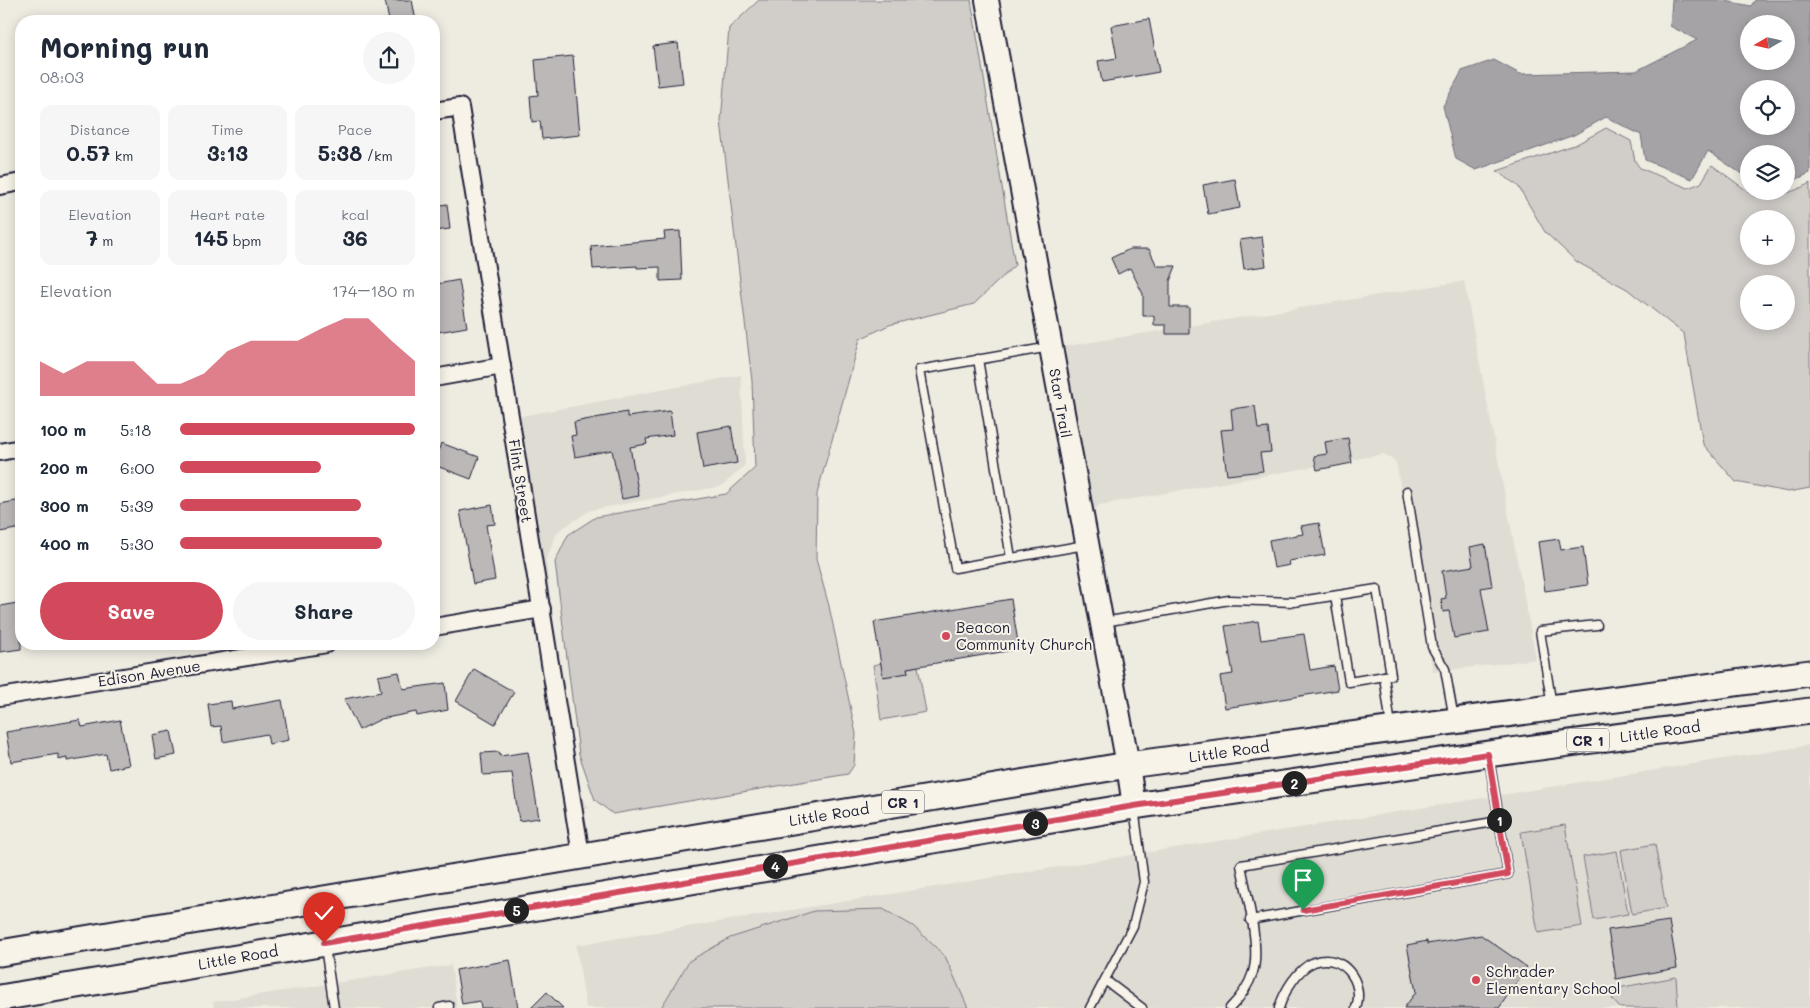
<!DOCTYPE html>
<html lang="en">
<head>
<meta charset="utf-8">
<style>
	:root { --surface:#fff; --page:#f6f6f7; --text:#1f2937; --muted:#747a83; --accent:#d1495b }
	body { margin:0; font-family:Mali,sans-serif; background:var(--page); color:var(--text); height:100vh; display:flex; flex-direction:column; font-size:19px; white-space:nowrap }
	* { box-sizing:border-box; margin:0 }
	p { font-size:16px; color:var(--muted) }
	.icon { flex:none; width:28px; height:28px; fill:none; stroke:currentColor; stroke-width:2; stroke-linecap:round; stroke-linejoin:round }
	.map { position:relative; flex:1; overflow:hidden }
	.details { position:absolute; left:15px; top:15px; width:425px; height:635px; display:flex; flex-direction:column; background:var(--surface); border-radius:20px; box-shadow:0 2px 12px #0003 }
	.details>* { flex:none }
	.needle { width:32px; rotate:261deg }
	.fabs { position:absolute; left:1740px; top:15px; display:grid; gap:10px }
	.fabs a { display:grid; place-items:center; width:55px; height:55px; border-radius:50%; background:var(--surface); box-shadow:0 2px 12px #0003; font-size:25px }
	.pin { position:absolute; display:grid; place-items:center; width:42px; height:42px; color:#fff; margin:-51px -21px; border-radius:50% 50% 50% 0; rotate:-45deg; box-shadow:0 0 5px #0007 }
	.pin .icon { rotate:45deg }
	.km { position:absolute; width:25px; height:25px; margin:-12px; border-radius:50%; background:#222; color:#fff; font-size:14px; line-height:25px; text-align:center }
	.round { display:grid; place-items:center; flex:none; width:52px; height:52px; border-radius:26px; background:var(--page) }
	.headline { display:flex; align-items:center; justify-content:space-between; height:85px; padding:0 25px }
	h1 { font-size:28px; font-weight:700; line-height:38px }
	.metrics { display:grid; grid-template-columns:repeat(3,1fr); gap:8px; height:85px; padding:5px 25px }
	.metrics div { display:grid; align-content:center; border-radius:12px; background:var(--page); text-align:center }
	.metrics b { font-size:21px; font-weight:700 }
	.metrics small { font-size:14px; font-weight:400 }
	.metrics p { font-size:14px }
	.chart { height:140px; padding:10px 25px }
	.chart p { display:flex; justify-content:space-between }
	.chart svg { width:100%; height:90px; margin-top:5px; fill:var(--accent); opacity:.7 }
	.action { display:flex; gap:10px; margin-top:auto; padding:10px 25px }
	.action a { flex:1; height:58px; border-radius:30px; background:var(--accent); color:#fff; font-size:20px; font-weight:700; line-height:58px; text-align:center }
	.action a+a { background:var(--page); color:var(--text) }
	ul { padding:0 25px; list-style:none; font-size:16px }
	li { display:grid; grid-template-columns:80px 60px 1fr; align-items:center; height:38px }
	li i { height:12px; border-radius:6px; background:var(--accent) }
	.map>svg:first-child { display:block }
</style>
</head>
<body>
<div class="map">
<svg width="1810" height="1008" viewBox="0 0 1810 1008">
	<rect width="100%" height="100%" fill="#eeebe1"/>
	<filter id="ink" filterUnits="userSpaceOnUse"><feTurbulence type="fractalNoise" baseFrequency=".02" numOctaves="2"/><feDisplacementMap in="SourceGraphic" scale="10" xChannelSelector="R" yChannelSelector="G"/><feConvolveMatrix kernelMatrix="1 2 1 2 8 2 1 2 1" color-interpolation-filters="sRGB"/></filter>
	<g filter="url(#ink)">
		<g fill="#dfdcd4">
			<polygon points="1464,281 1536,659 1433,672 1396,462 1384,454 1099,505 1092,514 1061,347"/>
			<polygon points="741,375 745,465 722,486 591,510 558,531 546,559 569,756 585,803 590,808 565,814 501,420"/>
			<polygon points="1810,745 1810,1008 586,1008 576,945"/>
			<polygon points="451,965 457,1008 214,1008 213,1002"/>
		</g>
		<g fill="#d1cdc9" stroke="#7a7882" fill-rule="evenodd">
			<polygon points="759,0 971,0 1015,265 974,304 889,325 860,339 817,494 816,559 829,606 856,734 854,765 848,774 613,814 595,800 579,754 555,562 568,535 596,517 726,494 755,468 752,381 721,121 729,28"/>
			<path d="M 1606,128 L 1631,141 L 1635,161 L 1640,168 L 1688,188 L 1701,183 L 1712,165 L 1754,196 C 1772,200 1794,192 1810,183 L 1810,488 L 1788,492 L 1736,482 L 1703,444 L 1684,334 L 1627,289 L 1577,262 L 1545,232 L 1518,186 L 1497,171 L 1577,144 ZM 1749,219 L 1786,219 L 1786,256 L 1749,256 ZM 1749,284 L 1786,284 L 1786,321 L 1749,321 Z"/>
			<polygon points="881,663 883,677 908,672 907,668 918,666 926,712 881,720 873,665"/>
			<polygon points="1565,825 1582,926 1538,933 1521,832"/>
			<polygon points="1655,844 1666,908 1632,914 1621,850"/>
			<polygon points="1617,851 1628,914 1594,920 1583,857"/>
			<polygon points="883,909 913,926 945,956 968,1008 661,1008 689,961 730,938 814,911"/>
			<polygon points="1676,977 1678,1008 1620,1008 1612,999 1618,988"/>
		</g>
		<path fill="#a6a3a6" stroke="#716f7b" fill-rule="evenodd" d="M 1672,0 L 1721,0 L 1751,6 L 1755,0 L 1810,0 L 1810,37 L 1808,43 L 1810,44 L 1810,173 L 1786,184 L 1786,154 L 1749,154 L 1749,179 L 1708,151 L 1692,179 L 1645,160 L 1641,135 L 1606,117 L 1574,135 L 1476,170 L 1456,159 L 1443,106 L 1462,71 L 1494,60 L 1520,74 L 1636,71 L 1697,40 L 1670,26 ZM 1749,24 L 1786,24 L 1786,61 L 1749,61 ZM 1749,89 L 1786,89 L 1786,126 L 1749,126 Z"/>
		<g fill="#bbb8b7" stroke="#22223b">
			<polygon points="385,0 412,0 416,21 389,21"/>
			<polygon points="1149,19 1159,72 1102,82 1098,61 1117,58 1111,26"/>
			<polygon points="678,43 683,83 658,86 653,46"/>
			<polygon points="573,56 580,135 542,139 540,121 532,122 530,96 538,95 535,60"/>
			<polygon points="1235,179 1240,208 1208,214 1203,185"/>
			<polygon points="447,204 450,229 434,231 434,206"/>
			<polygon points="680,231 682,280 660,281 660,267 637,268 637,266 593,269 591,246 665,239 664,232"/>
			<polygon points="1262,237 1266,266 1244,269 1240,240"/>
			<polygon points="1130,249 1149,249 1157,266 1176,266 1170,281 1170,307 1189,307 1189,334 1166,334 1166,325 1154,325 1154,316 1143,316 1143,294 1130,268 1118,274 1111,258"/>
			<polygon points="459,280 467,327 438,332 434,308 434,302 440,301 437,284"/>
			<polygon points="1255,406 1258,429 1268,428 1271,452 1260,453 1263,471 1227,475 1221,430 1233,429 1231,409"/>
			<polygon points="670,411 673,435 646,439 647,444 630,447 639,496 622,499 612,450 575,457 571,436 576,435 574,422 627,412 627,417"/>
			<polygon points="731,426 737,463 703,469 697,432"/>
			<polygon points="1348,438 1352,463 1317,470 1314,456 1327,454 1325,442"/>
			<polygon points="441,443 479,457 471,479 434,465"/>
			<polygon points="21,500 21,528 0,532 0,504"/>
			<polygon points="492,505 495,524 486,525 495,580 473,584 460,511"/>
			<polygon points="1319,523 1325,555 1289,561 1290,565 1274,568 1269,540 1303,534 1301,526"/>
			<polygon points="1559,539 1561,550 1583,547 1588,585 1545,591 1538,542"/>
			<polygon points="1485,544 1492,586 1481,588 1489,632 1454,638 1449,611 1443,612 1441,599 1446,598 1442,571 1473,566 1470,547"/>
			<polygon points="1011,599 1019,649 907,668 908,673 883,677 874,622"/>
			<polygon points="17,603 21,628 21,649 0,652 0,606"/>
			<polygon points="1258,621 1261,640 1304,634 1310,670 1334,666 1338,690 1225,708 1220,676 1233,674 1225,626"/>
			<polygon points="474,669 514,692 495,724 456,701"/>
			<polygon points="399,672 403,689 445,683 448,710 417,716 416,712 381,719 359,730 344,699 381,692 378,676"/>
			<polygon points="282,700 289,740 269,744 267,734 223,742 221,726 211,727 208,704 231,701 232,709"/>
			<polygon points="80,720 82,727 120,720 129,765 109,769 106,754 67,761 67,758 58,760 58,754 11,762 6,732"/>
			<polygon points="171,731 176,755 156,759 152,735"/>
			<polygon points="499,752 500,756 528,752 539,818 519,821 512,773 483,775 481,753"/>
			<polygon points="1669,921 1677,968 1616,979 1608,930"/>
			<polygon points="1481,935 1527,967 1499,1008 1404,1008 1416,992 1407,945 1427,941 1427,944"/>
			<polygon points="510,960 518,1008 481,1008 480,1001 462,1004 456,970"/>
			<polygon points="547,992 563,1008 531,1008"/>
		</g>
		<g fill="none" stroke-linecap="round" stroke-linejoin="round">
			<defs>
				<g id="lane">
					<polyline points="1050,347 919,370 955,568 1085,545"/>
					<polyline points="978,359 1011,558"/>
					<polyline points="1407,491 1432,647 1445,669 1454,719"/>
					<polyline points="1104,622 1229,600 1294,602 1377,589 1391,675 1349,682 1335,596"/>
					<polyline points="1384,676 1391,726"/>
					<polyline points="1552,706 1540,631 1597,625"/>
					<polyline points="1250,920 1508,874 1489,758"/>
					<polyline points="325,947 334,1008"/>
					<polyline points="1105,980 1142,1008"/>
					<polyline points="439,1008 449,1006"/>
					<polyline points="1090,1008 1133,926 1144,882 1134,808"/>
					<path d="M 1230,1008 C 1239,999 1249,985 1253,972 C 1261,947 1246,892 1241,865 L 1499,821"/>
					<path d="M 1279,1008 C 1284,992 1297,969 1314,962 C 1343,952 1365,982 1356,1008"/>
				</g>
				<g id="street">
					<polyline points="434,111 460,107 581,855"/>
					<polyline points="0,186 21,182"/>
					<polyline points="434,378 502,366"/>
					<polyline points="0,452 21,448"/>
					<polyline points="434,627 542,609"/>
					<polyline points="0,697 327,644"/>
				</g>
				<polyline id="secondary" points="987,0 1128,765 1134,806"/>
				<g id="primary">
					<polyline points="0,953 1128,765 1810,673"/>
					<polyline points="0,998 1134,806 1488,754 1810,711"/>
				</g>
			</defs>
			<use href="#lane" stroke="#22223b" stroke-width="11"/>
			<use href="#street" stroke="#22223b" stroke-width="20"/>
			<use href="#secondary" stroke="#22223b" stroke-width="26"/>
			<use href="#primary" stroke="#22223b" stroke-width="29"/>
			<use href="#lane" stroke="#f7f3e8" stroke-width="8"/>
			<use href="#street" stroke="#f7f3e8" stroke-width="16"/>
			<use href="#secondary" stroke="#f7f3e8" stroke-width="22"/>
			<use href="#primary" stroke="#f7f3e8" stroke-width="25"/>
		</g>
	</g>
	<g fill="none" stroke-linecap="round" stroke-linejoin="round" filter="url(#ink)">
		<defs>
			<polyline id="route" points="324,943 1134,806 1488,754 1508,874 1303,910"/>
		</defs>
		<use href="#route" stroke="#fff" stroke-width="10"/>
		<use href="#route" stroke="#d1495b" stroke-width="6"/>
	</g>
	<g fill="#d1495b" stroke="#f7f3e8" stroke-width="2">
		<circle cx="946" cy="636" r="5"/>
		<circle cx="1476" cy="980" r="5"/>
	</g>
	<g text-anchor="middle" dominant-baseline="central" stroke-width="4" stroke-linejoin="round" paint-order="stroke">
		<g fill="#f7f3e8" stroke="#62616f" stroke-width="1">
			<rect x="1567" y="728.5" width="42" height="23" rx="4"/>
			<rect x="882" y="790.5" width="42" height="23" rx="4"/>
		</g>
		<g font-size="14" font-weight="bold" fill="#22223b">
			<text x="1588" y="740">CR 1</text>
			<text x="903" y="802">CR 1</text>
		</g>
		<g font-size="15" fill="#22223b" stroke="#f7f3e8">
			<text transform="translate(1061 403) rotate(80)">Star Trail</text>
			<text transform="translate(521 481) rotate(81)">Flint Street</text>
			<text transform="translate(149 673) rotate(-9)">Edison Avenue</text>
			<text transform="translate(1660 731) rotate(-8)">Little Road</text>
			<text transform="translate(1229 751) rotate(-8)">Little Road</text>
			<text transform="translate(829 814) rotate(-9)">Little Road</text>
			<text transform="translate(238 957) rotate(-10)">Little Road</text>
		</g>
		<g font-size="15" fill="#22223b" stroke="#f7f3e8" text-anchor="start">
			<text x="956" y="627">Beacon<tspan x="956" dy="17">Community Church</tspan></text>
			<text x="1486" y="971">Schrader<tspan x="1486" dy="17">Elementary School</tspan></text>
		</g>
	</g>
</svg>
<div class="fabs">
<a><svg class="needle" viewBox="-14 -14 28 28"><path d="M0-13l5 13h-10z" fill="#e53935"/><path d="M0 13l5-13h-10z" fill="#747a83"/></svg></a>
<a><svg class="icon" aria-label="locate" viewBox="0 0 24 24"><circle cx="12" cy="12" r="6"/><path d="M12 2v4M12 18v4M2 12h4M18 12h4"/></svg></a>
<a><svg class="icon" aria-label="layers" viewBox="0 0 24 24"><path d="M12 4l9 5-9 5-9-5zM3 14l9 5 9-5"/></svg></a>
<a>+</a>
<a>−</a>
</div>
<div class="pin" style="left:1303px;top:910px;background:#1e9e55"><svg class="icon" aria-label="arrive" viewBox="0 0 24 24"><path d="M6 21V4h12l-3 4 3 4H6"/></svg></div>
<div class="pin" style="left:324px;top:943px;background:#d93025"><svg class="icon" aria-label="check" viewBox="0 0 24 24"><path d="M5 12l5 5 9-10"/></svg></div>
<b class="km" style="left:1499px;top:820px">1</b>
<b class="km" style="left:1294px;top:783px">2</b>
<b class="km" style="left:1035px;top:823px">3</b>
<b class="km" style="left:775px;top:866px">4</b>
<b class="km" style="left:516px;top:910px">5</b>
<section class="details">
<div class="headline"><div><h1>Morning run</h1><p>08:03</p></div><a class="round"><svg class="icon" aria-label="share" viewBox="0 0 24 24"><path d="M12 15V3M7 8l5-5 5 5M5 13v7h14v-7"/></svg></a></div>
<div class="metrics">
<div><p>Distance</p><b>0.57<small> km</small></b></div>
<div><p>Time</p><b>3:13</b></div>
<div><p>Pace</p><b>5:38<small> /km</small></b></div>
</div>
<div class="metrics">
<div><p>Elevation</p><b>7<small> m</small></b></div>
<div><p>Heart rate</p><b>145<small> bpm</small></b></div>
<div><p>kcal</p><b>36</b></div>
</div>
<div class="chart"><p><span>Elevation</span>174–180 m</p>
<svg viewBox="0 0 160 44" preserveAspectRatio="none"><path d="M0 44V27L10 33L20 27L30 27L40 27L50 38L60 38L70 33L80 22L90 17L100 17L110 17L120 11L130 6L140 6L150 17L160 27V44z"/></svg>
</div>
<ul>
<li><b>100 m</b>5:18<i style="width:100%"></i></li>
<li><b>200 m</b>6:00<i style="width:60%"></i></li>
<li><b>300 m</b>5:39<i style="width:77%"></i></li>
<li><b>400 m</b>5:30<i style="width:86%"></i></li>
</ul>
<div class="action"><a>Save</a><a>Share</a></div>
</section>
</div>
</body>
</html>
